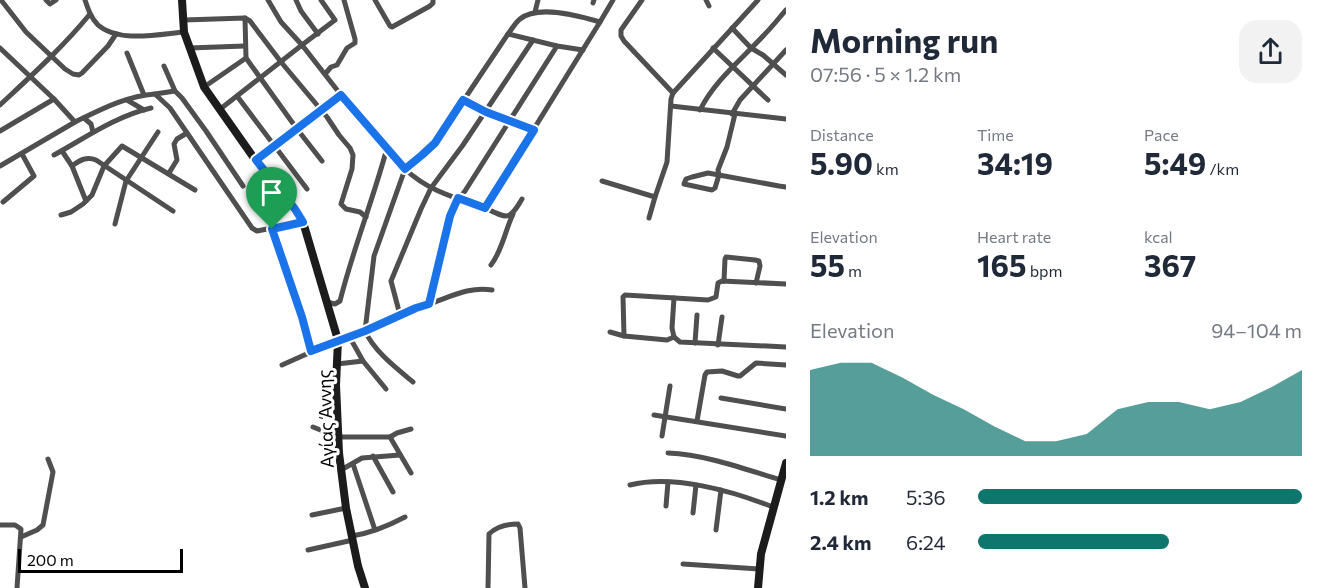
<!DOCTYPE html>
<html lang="en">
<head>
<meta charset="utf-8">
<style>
	:root { --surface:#fff; --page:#f2f2f3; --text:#1f2937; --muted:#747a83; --accent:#0f766e }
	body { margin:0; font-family:Commissioner,sans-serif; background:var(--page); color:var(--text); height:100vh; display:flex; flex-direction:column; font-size:22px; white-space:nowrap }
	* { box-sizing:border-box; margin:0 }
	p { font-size:20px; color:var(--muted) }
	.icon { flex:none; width:33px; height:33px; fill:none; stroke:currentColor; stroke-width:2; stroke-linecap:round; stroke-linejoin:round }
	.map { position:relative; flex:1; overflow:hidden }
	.side { display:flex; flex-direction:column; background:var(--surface); width:540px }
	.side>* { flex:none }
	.scale { position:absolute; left:18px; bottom:15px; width:165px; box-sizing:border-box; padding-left:6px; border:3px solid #000; border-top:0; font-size:16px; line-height:21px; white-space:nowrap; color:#000; -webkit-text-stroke:4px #fff; paint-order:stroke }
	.pin { position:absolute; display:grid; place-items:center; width:51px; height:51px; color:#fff; margin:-62px -26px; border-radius:50% 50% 50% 0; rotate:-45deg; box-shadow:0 0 6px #0007 }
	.pin .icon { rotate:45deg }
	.round { display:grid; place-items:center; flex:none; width:63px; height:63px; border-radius:18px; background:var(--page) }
	.headline { display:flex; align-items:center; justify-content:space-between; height:102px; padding:0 24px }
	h1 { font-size:33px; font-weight:700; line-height:45px }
	.metrics { display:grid; grid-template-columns:repeat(3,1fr); gap:9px; height:102px; padding:6px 24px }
	.metrics div { display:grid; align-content:center }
	.metrics b { font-size:30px; font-weight:700 }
	.metrics small { font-size:16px; font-weight:400 }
	.metrics p { font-size:16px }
	.chart { height:168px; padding:12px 24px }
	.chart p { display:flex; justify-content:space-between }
	.chart svg { width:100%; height:108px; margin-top:6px; fill:var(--accent); opacity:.7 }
	ul { padding:0 24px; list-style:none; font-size:20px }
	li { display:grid; grid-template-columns:96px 72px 1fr; align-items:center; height:45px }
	li i { height:15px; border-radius:8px; background:var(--accent) }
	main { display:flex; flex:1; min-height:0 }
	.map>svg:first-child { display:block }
</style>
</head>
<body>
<main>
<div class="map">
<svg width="786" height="588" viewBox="0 0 786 588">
	<rect width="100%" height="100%" fill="#fff"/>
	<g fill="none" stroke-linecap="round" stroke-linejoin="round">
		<g stroke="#4f4f4f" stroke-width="5">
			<polyline points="1,0 26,32 65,69 73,74 79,75 82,73 108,46 116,34"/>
			<polyline points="46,0 50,4 56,0"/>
			<path d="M 85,0 C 88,9 91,18 98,25 C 118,43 160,34 184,32"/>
			<polyline points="268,0 281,22 302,45 335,20 321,0"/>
			<polyline points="296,0 301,11 318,34"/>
			<polyline points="375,0 390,26 392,27 430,6 433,3 433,0"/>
			<polyline points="642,0 621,30 621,36 624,41 673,93"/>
			<polyline points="706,0 709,6"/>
			<polyline points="593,3 594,0"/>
			<polyline points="535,12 538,0"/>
			<polyline points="245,18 246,58 297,129 322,161"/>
			<polyline points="184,20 245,18 250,21 281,62 327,117 339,135 350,148 353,155 352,169 341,204 346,209 360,212 366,217"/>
			<polyline points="732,28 751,48 763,55 786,75"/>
			<path d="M 508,34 C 512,29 515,23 520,19 C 538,4 580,16 600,22 L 613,0"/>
			<path d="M 0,48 L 54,99 L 75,122 C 100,110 126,96 155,94 L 170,108 L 252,228 L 257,231 L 303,222"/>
			<polyline points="189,48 245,46"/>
			<polyline points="713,48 768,100"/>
			<polyline points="127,53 144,95"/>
			<polyline points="164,66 175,91 182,98 206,131 243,186"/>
			<polyline points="325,74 331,67 337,65 347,48 355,43 355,39 344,0"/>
			<polyline points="204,87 246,58"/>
			<polyline points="155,94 175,91"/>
			<polyline points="237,96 307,189"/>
			<polyline points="127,100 144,110"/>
			<polyline points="463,100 486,113 534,130"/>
			<path d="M 0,105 C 31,76 63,47 90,14"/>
			<polyline points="671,106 786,119"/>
			<polyline points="219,110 302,45 341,95"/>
			<path d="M 700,110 C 715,80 742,59 764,35 C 772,27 779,18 786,10"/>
			<polyline points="732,114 740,100 786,50"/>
			<polyline points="735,114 727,147 718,170 719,175 715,188 712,190 684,184 686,179 692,177 708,173 779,186 786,187"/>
			<polyline points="84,118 91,124 93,132"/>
			<polyline points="0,131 54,99"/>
			<polyline points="62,151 72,166 86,201"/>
			<path d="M 54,155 C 85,138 116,116 151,108"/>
			<path d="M 256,161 L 341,95 L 405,169 C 428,191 456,198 485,208 L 600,22"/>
			<polyline points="0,166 75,122"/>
			<path d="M 72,166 C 80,160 87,156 96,160 L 173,211"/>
			<polyline points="169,173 177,160 174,144 177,139 187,133"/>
			<polyline points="602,181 655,197 667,162 671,99 673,93 758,0"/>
			<polyline points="3,202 34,176 22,154"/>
			<path d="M 485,208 C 508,219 509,221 522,199"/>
			<polyline points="61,215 71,212 83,204 92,195 104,166 122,146 195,190"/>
			<polyline points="649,218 655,197"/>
			<polyline points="115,224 126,181 158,132"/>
			<polyline points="272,229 302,317 311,351"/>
			<path d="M 491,265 C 502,251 505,231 513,214"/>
			<polyline points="724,281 725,259 726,257 755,260 759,261 760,266 756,283"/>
			<path d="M 327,302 L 335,304 L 340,301 C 353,249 373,200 387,148"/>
			<path d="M 429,304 C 450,297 470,286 492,290"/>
			<polyline points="400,315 391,281 421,209 431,188 463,145 533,40"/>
			<polyline points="610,332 624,336 667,340 674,337 680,342 786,347"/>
			<polyline points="349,336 363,361 386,389"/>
			<polyline points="624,336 623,297 625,295 708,300 716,297 718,283 722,281 786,284"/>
			<polyline points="674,337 672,328 674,298"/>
			<polyline points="695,343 697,315"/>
			<polyline points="718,345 722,317"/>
			<polyline points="337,364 363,361"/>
			<polyline points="282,365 338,340 365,331 374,256 405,169 422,155 435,143 508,34 557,46 583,50"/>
			<path d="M 413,382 C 396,368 374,351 365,331 L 395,317 L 429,304 L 450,216 L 453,206 L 465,191 L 557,46"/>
			<polyline points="721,398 786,409"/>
			<polyline points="654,415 786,436"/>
			<polyline points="697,421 705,375 707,372 722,371 738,376 740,376 756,363 786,365"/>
			<polyline points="313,427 338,437 390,437 411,473"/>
			<polyline points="662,436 670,386"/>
			<polyline points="390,437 397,433 411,429"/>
			<path d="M 668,453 C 708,455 744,469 781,480"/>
			<polyline points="373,456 393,492"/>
			<polyline points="353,464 375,530"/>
			<polyline points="341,470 362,458 400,455"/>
			<path d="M 630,485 C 673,474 732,491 773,507"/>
			<polyline points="666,506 668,482"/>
			<polyline points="693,513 696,485"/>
			<polyline points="312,515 346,508"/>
			<polyline points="0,525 15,525 21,529 17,588"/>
			<polyline points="716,530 721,490"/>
			<path d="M 352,536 C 371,533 388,526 405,517"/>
			<polyline points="21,537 37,530 43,525 53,472 48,459"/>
			<polyline points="308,550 353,540"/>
			<polyline points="683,564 759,569"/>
			<path d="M 488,588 L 489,534 C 497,526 507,524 518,524 L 520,528 L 525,588"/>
		</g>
		<g stroke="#1c1c1c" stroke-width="8">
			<polyline points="182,0 184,32 204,87 256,161 295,209 303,222 338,340 336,385 339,453 346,508 358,566 365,588"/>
			<polyline points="758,588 761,554 786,463"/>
		</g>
	</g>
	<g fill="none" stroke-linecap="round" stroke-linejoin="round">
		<defs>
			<polygon id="route" points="341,95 405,169 422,155 435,143 463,100 486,112 534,130 485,208 458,198 450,216 429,304 416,308 365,331 311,351 302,317 272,229 303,222 295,209 256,160"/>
		</defs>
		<use href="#route" stroke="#fff" stroke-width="12"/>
		<use href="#route" stroke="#1a73e8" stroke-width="8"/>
	</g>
	<g text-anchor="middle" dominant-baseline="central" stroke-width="6" stroke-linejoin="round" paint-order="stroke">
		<g font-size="18" fill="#000" stroke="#fff">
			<text transform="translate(325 419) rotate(-92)">Αγίας Άννης</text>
		</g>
	</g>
</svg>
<div class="scale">200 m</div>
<div class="pin" style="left:272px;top:229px;background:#1e9e55"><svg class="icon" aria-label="arrive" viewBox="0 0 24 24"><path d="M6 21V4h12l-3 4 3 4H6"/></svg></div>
</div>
<section class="side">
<div class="headline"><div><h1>Morning run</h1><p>07:56 · 5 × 1.2 km</p></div><a class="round"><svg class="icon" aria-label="share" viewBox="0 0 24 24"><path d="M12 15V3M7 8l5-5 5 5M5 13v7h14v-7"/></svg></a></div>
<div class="metrics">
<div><p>Distance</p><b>5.90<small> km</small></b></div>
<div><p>Time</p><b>34:19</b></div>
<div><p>Pace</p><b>5:49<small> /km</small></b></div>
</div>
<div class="metrics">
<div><p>Elevation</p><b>55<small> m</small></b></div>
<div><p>Heart rate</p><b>165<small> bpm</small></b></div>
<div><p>kcal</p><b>367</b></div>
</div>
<div class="chart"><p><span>Elevation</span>94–104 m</p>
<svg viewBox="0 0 160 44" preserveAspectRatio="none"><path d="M0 44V9L10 6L20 6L30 12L40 19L50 25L60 32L70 38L80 38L90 35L100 25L110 22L120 22L130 25L140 22L150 16L160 9V44z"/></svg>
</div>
<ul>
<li><b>1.2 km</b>5:36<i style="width:100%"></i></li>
<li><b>2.4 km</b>6:24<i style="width:59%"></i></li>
</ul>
</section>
</main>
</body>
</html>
